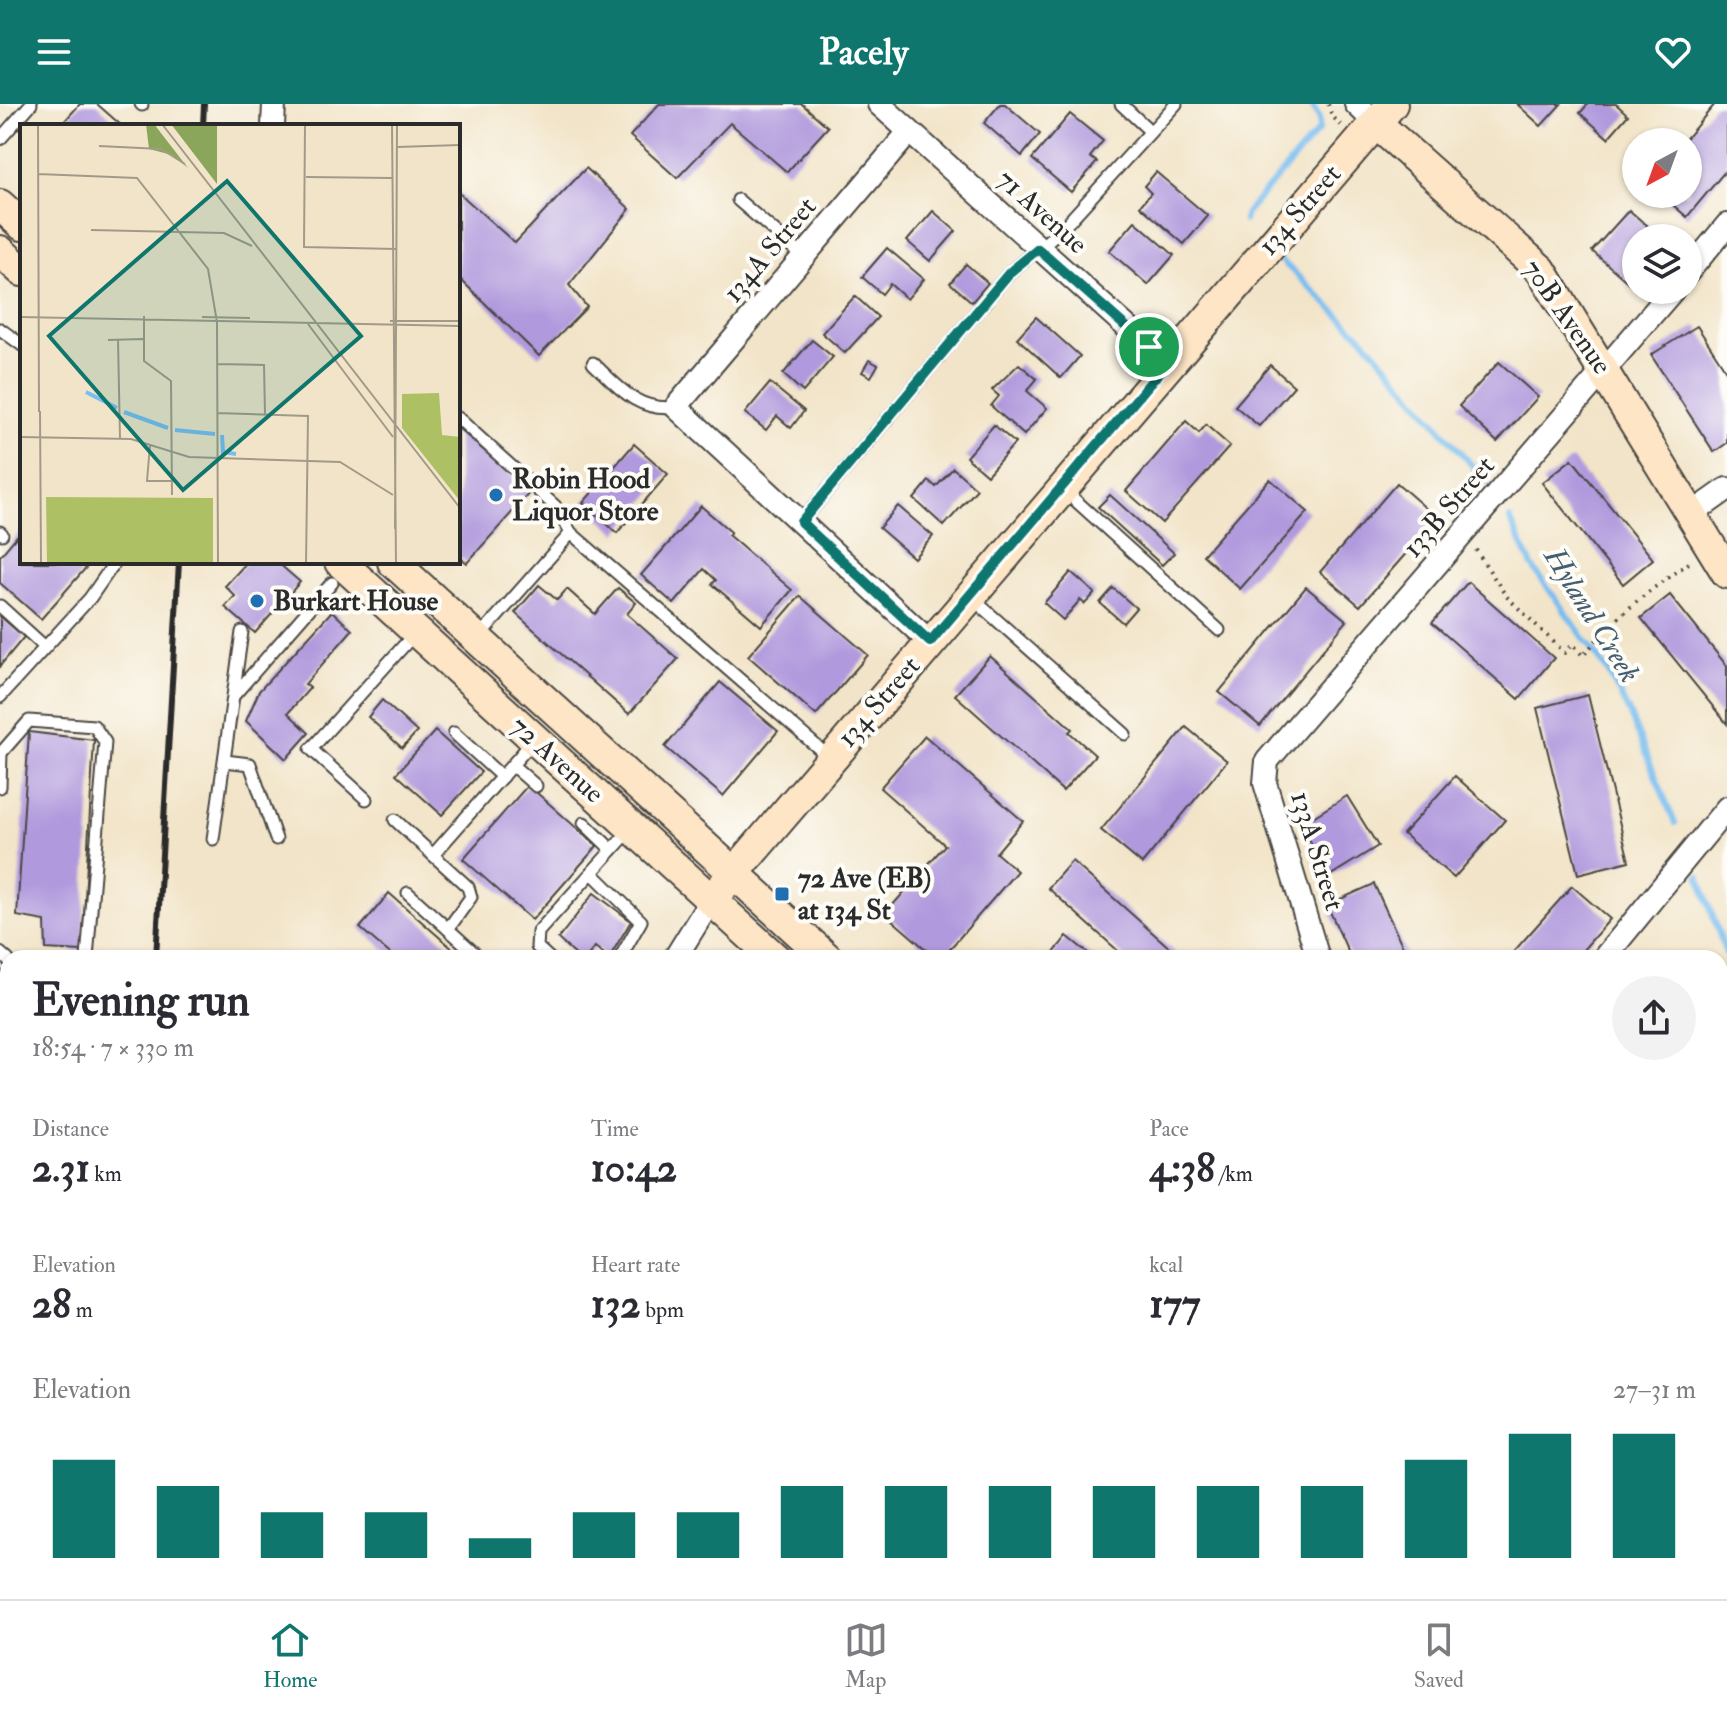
<!DOCTYPE html>
<html lang="en">
<head>
<meta charset="utf-8">
<style>
	:root { --surface:#fff; --page:#f2f2f3; --text:#2b2b33; --muted:#7c7c81; --line:#e1e1e2; --accent:#0f766e }
	body { margin:0; font-family:"IM FELL Double Pica",serif; background:var(--page); color:var(--text); height:100vh; display:flex; flex-direction:column; font-size:30px; white-space:nowrap }
	* { box-sizing:border-box; margin:0 }
	p { font-size:26px; color:var(--muted) }
	.icon { flex:none; width:44px; height:44px; fill:none; stroke:currentColor; stroke-width:2; stroke-linecap:round; stroke-linejoin:round }
	.map { position:relative; flex:1; overflow:hidden }
	.details { position:absolute; left:0px; top:846px; width:1728px; height:650px; display:flex; flex-direction:column; background:var(--surface); border-radius:24px 24px 0 0; box-shadow:0 2px 6px #0004 }
	.details>* { flex:none }
	.needle { width:52px; rotate:221deg }
	.fabs { position:absolute; left:1622px; top:24px; display:grid; gap:16px }
	.fabs a { display:grid; place-items:center; width:80px; height:80px; border-radius:50%; background:var(--surface); box-shadow:0 2px 6px #0004; font-size:40px }
	.pin { position:absolute; display:grid; place-items:center; width:68px; height:68px; color:#fff; margin:-34px; border:4px solid #fff; border-radius:50%; box-shadow:0 2px 8px #0007 }
	.round { display:grid; place-items:center; flex:none; width:84px; height:84px; border-radius:42px; background:var(--page) }
	.summary { display:flex; align-items:center; justify-content:space-between; height:136px; padding:0 32px }
	h1 { font-size:44px; font-weight:800; line-height:60px }
	.stats { display:grid; grid-template-columns:repeat(3,1fr); gap:12px; height:136px; padding:8px 32px }
	.stats div { display:grid; align-content:center }
	.stats b { font-size:40px; font-weight:800 }
	.stats small { font-size:22px; font-weight:400 }
	.stats p { font-size:22px }
	.chart { height:224px; padding:16px 32px }
	.chart p { display:flex; justify-content:space-between }
	.chart svg { width:100%; height:144px; margin-top:8px; stroke:var(--accent); stroke-width:6 }
	header { display:flex; justify-content:space-between; align-items:center; height:104px; padding:0 32px; background:var(--accent); color:#fff; font-size:36px; font-weight:800 }
	.menu { display:flex; justify-content:space-around; align-items:center; height:112px; border-top:2px solid var(--line); background:var(--surface); font-size:22px; color:var(--muted) }
	.menu a { display:grid; justify-items:center; gap:4px }
	.menu .active { color:var(--accent) }
	.map>svg:first-child { display:block }
</style>
</head>
<body>
<header><svg class="icon" aria-label="menu" viewBox="0 0 24 24"><path d="M4 6h16M4 12h16M4 18h16"/></svg>Pacely<svg class="icon" aria-label="heart" viewBox="0 0 24 24"><path d="M12 20l-8-8c-3-5 5-10 8-4 3-6 11-1 8 4z"/></svg></header>
<div class="map">
<svg width="1727" height="1495" viewBox="0 0 1727 1495">
	<rect width="100%" height="100%" fill="#fdfcf7"/>
	<filter id="ink" filterUnits="userSpaceOnUse"><feTurbulence type="fractalNoise" baseFrequency=".0125" numOctaves="2"/><feDisplacementMap in="SourceGraphic" scale="16" xChannelSelector="R" yChannelSelector="G"/><feConvolveMatrix kernelMatrix="1 2 1 2 8 2 1 2 1" color-interpolation-filters="sRGB"/></filter>
	<filter id="wash" filterUnits="userSpaceOnUse"><feTurbulence type="fractalNoise" baseFrequency=".006" numOctaves="4" result="noise"/><feDisplacementMap in="SourceGraphic" scale="32" xChannelSelector="R" yChannelSelector="G"/><feGaussianBlur stdDeviation="1.8" result="paint"/><feColorMatrix in="noise" values="0 0 0 0 0 0 0 0 0 0 0 0 0 0 0 0 0 1.4 0 .05"/><feComposite in="paint" operator="in"/></filter>
	<g filter="url(#wash)">
		<rect width="100%" height="100%" fill="#f2e4c8"/>
		<g fill="none" stroke-linecap="round" stroke-linejoin="round">
			<g stroke="#78bef0" stroke-width="6">
				<polyline points="1244,117 1246,109 1319,26 1319,14 1311,0"/>
				<polyline points="1283,158 1365,236 1487,379"/>
				<polyline points="1510,415 1532,462 1607,566 1628,606 1675,719"/>
				<polyline points="1699,772 1727,853"/>
			</g>
		</g>
		<g id="blocks">
			<g fill="#b099dd">
				<polygon points="80,0 97,0 122,22 60,22"/>
				<polygon points="659,0 802,0 828,23 787,68 730,19 677,74 630,32"/>
				<polygon points="1000,0 1005,0 1040,30 1022,52 984,19"/>
				<polygon points="1517,0 1561,0 1541,22"/>
				<polygon points="1588,0 1616,0 1628,11 1608,34 1580,9"/>
				<polygon points="1715,0 1727,0 1727,65 1687,113 1660,90 1688,90 1688,38 1683,38"/>
				<polygon points="1070,10 1103,37 1090,53 1097,58 1071,88 1032,55"/>
				<polygon points="586,64 630,105 569,181 587,203 539,252 458,173 458,88 515,139"/>
				<polygon points="1156,68 1208,112 1184,140 1140,102 1151,89 1144,82"/>
				<polygon points="1629,106 1661,134 1636,134 1636,178 1632,182 1592,147"/>
				<polygon points="933,107 956,127 930,157 907,137"/>
				<polygon points="1135,117 1174,151 1148,181 1109,147"/>
				<polygon points="887,144 924,175 907,195 890,180 882,190 862,173"/>
				<polygon points="966,160 988,179 972,198 950,179"/>
				<polygon points="855,192 878,213 845,249 822,229"/>
				<polygon points="1036,213 1080,252 1061,274 1017,234"/>
				<polygon points="1697,222 1727,268 1727,339 1714,348 1651,251"/>
				<polygon points="812,236 833,253 803,288 783,270"/>
				<polygon points="869,256 878,261 871,273 862,268"/>
				<polygon points="1499,258 1538,293 1497,338 1459,302"/>
				<polygon points="1019,260 1037,275 1027,287 1047,304 1024,331 991,302 999,292 992,286"/>
				<polygon points="1270,261 1294,282 1259,322 1235,302"/>
				<polygon points="770,279 804,307 791,324 777,312 766,326 745,309"/>
				<polygon points="1186,317 1199,329 1206,321 1230,342 1162,419 1126,387"/>
				<polygon points="994,321 1015,339 987,371 966,353"/>
				<polygon points="458,324 531,387 467,459 458,452"/>
				<polygon points="634,340 668,370 617,429 583,399"/>
				<polygon points="1572,355 1653,455 1623,480 1542,379"/>
				<polygon points="953,364 977,385 944,422 914,395 929,377 936,383"/>
				<polygon points="1270,375 1308,408 1240,485 1203,451"/>
				<polygon points="1397,379 1437,414 1360,502 1320,468"/>
				<polygon points="1110,391 1174,449 1162,461 1098,403"/>
				<polygon points="701,402 731,428 728,431 792,486 761,522 712,480 716,476 704,465 674,500 641,471"/>
				<polygon points="898,402 933,432 914,454 879,424"/>
				<polygon points="22,426 22,458 91,458 41,515 0,479 0,452"/>
				<polygon points="247,458 277,458 300,478 255,529 225,503 235,492 225,482"/>
				<polygon points="1071,468 1095,489 1085,500 1080,496 1063,516 1044,499"/>
				<polygon points="1468,478 1554,554 1519,595 1432,519"/>
				<polygon points="539,481 557,496 567,485 595,510 618,484 636,499 627,510 678,555 629,610 515,509"/>
				<polygon points="1306,483 1347,517 1260,622 1219,588"/>
				<polygon points="1113,484 1136,504 1123,519 1100,499"/>
				<polygon points="1670,491 1727,562 1727,620 1641,514"/>
				<polygon points="800,492 868,551 816,611 748,552"/>
				<polygon points="332,507 352,526 305,580 310,584 288,609 309,629 286,655 246,617 259,587"/>
				<polygon points="0,512 24,533 0,562"/>
				<polygon points="990,552 1072,625 1069,628 1095,651 1063,687 955,591"/>
				<polygon points="720,578 778,627 723,692 665,643"/>
				<polygon points="1588,591 1629,757 1578,770 1537,604"/>
				<polygon points="382,596 417,628 402,644 368,613"/>
				<polygon points="1186,623 1227,657 1142,760 1101,726"/>
				<polygon points="435,627 481,668 442,711 396,670"/>
				<polygon points="29,628 94,636 82,847 46,845 45,817 17,812"/>
				<polygon points="925,632 1023,717 996,749 1017,767 942,854 936,854 885,810 945,741 880,684"/>
				<polygon points="1455,672 1505,716 1454,774 1403,730"/>
				<polygon points="528,681 597,742 532,816 463,755"/>
				<polygon points="1347,692 1378,742 1331,771 1300,721"/>
				<polygon points="1072,757 1181,854 1126,854 1048,784"/>
				<polygon points="1374,780 1408,854 1351,854 1327,801"/>
				<polygon points="1572,782 1610,815 1576,854 1508,854"/>
				<polygon points="389,789 463,854 395,854 360,824"/>
				<polygon points="594,789 631,817 609,854 595,843 586,854 579,854 558,835"/>
				<polygon points="1067,832 1094,854 1050,854"/>
				<polygon points="0,865 8,872 8,954 0,947"/>
				<polygon points="0,982 8,990 8,1082 0,1075"/>
				<polygon points="1720,998 1727,1003 1727,1072 1720,1066 1720,1055 1726,1048 1720,1043"/>
				<polygon points="0,1161 8,1168 8,1271 0,1280"/>
				<polygon points="1720,1168 1727,1174 1727,1231 1720,1225"/>
				<polygon points="1720,1273 1727,1279 1727,1302 1720,1310"/>
				<polygon points="0,1366 8,1373 8,1456 0,1465"/>
				<polygon points="198,1488 355,1488 354,1495 198,1495"/>
				<polygon points="686,1488 737,1488 731,1495 694,1495"/>
				<polygon points="872,1488 967,1488 974,1495 880,1495"/>
				<polygon points="1022,1488 1099,1488 1093,1495 1031,1495"/>
				<polygon points="1190,1488 1294,1488 1288,1495 1184,1495"/>
				<polygon points="1385,1488 1407,1488 1415,1495 1379,1495"/>
				<polygon points="1607,1488 1643,1488 1651,1495 1600,1495"/>
			</g>
		</g>
	</g>
	<g filter="url(#ink)">
		<use href="#blocks" fill-opacity="0" stroke="#494743" stroke-width="2"/>
		<g fill="none" stroke-linecap="round" stroke-linejoin="round">
			<defs>
				<g id="lane">
					<polyline points="141,0 142,1"/>
					<polyline points="1121,0 1150,27"/>
					<polyline points="0,35 31,0"/>
					<polyline points="738,96 804,153"/>
					<polyline points="0,225 22,241"/>
					<path d="M 593,259 C 619,284 638,308 676,303"/>
					<polyline points="458,314 555,402 571,429 830,654"/>
					<polyline points="1065,387 1219,526"/>
					<polyline points="801,418 1010,168 1062,125 1176,0"/>
					<polyline points="0,428 2,430"/>
					<polyline points="973,495 1125,630"/>
					<polyline points="0,502 45,543"/>
					<polyline points="479,533 571,429"/>
					<polyline points="235,590 332,479"/>
					<polyline points="0,593 90,494 115,458"/>
					<polyline points="454,629 502,673"/>
					<polyline points="225,657 250,660 276,735"/>
					<polyline points="512,661 536,682"/>
					<polyline points="0,683 1,649 29,617 94,622 105,638 87,854"/>
					<polyline points="366,695 311,645 416,528"/>
					<polyline points="395,716 433,751"/>
					<polyline points="584,719 612,746"/>
					<polyline points="213,735 242,528"/>
					<polyline points="592,769 641,817 620,854"/>
					<polyline points="408,789 448,825"/>
					<polyline points="0,849 8,856"/>
					<polyline points="480,854 448,825 471,793 468,783 433,751 534,636"/>
					<polyline points="549,854 537,843 538,828 631,725"/>
					<polyline points="0,971 8,978"/>
					<polyline points="0,1114 8,1115"/>
					<polyline points="0,1306 8,1297"/>
					<polyline points="0,1486 8,1477"/>
					<polyline points="424,1488 479,1495"/>
					<polyline points="1006,1488 1013,1495"/>
					<polyline points="1137,1495 1143,1488"/>
					<polyline points="1377,1495 1383,1488"/>
				</g>
				<g id="street">
					<polyline points="879,0 1167,259"/>
					<polyline points="1356,0 1376,19"/>
					<polyline points="273,22 274,0"/>
					<polyline points="909,28 676,303 930,538"/>
					<polyline points="1688,168 1727,121"/>
					<polyline points="1689,412 1727,385"/>
					<polyline points="675,854 711,796"/>
					<polyline points="1318,854 1265,679 1267,657 1673,186"/>
					<polyline points="1604,854 1727,704"/>
					<polyline points="498,1495 498,1488"/>
				</g>
				<g id="secondary">
					<polyline points="1376,19 1541,166 1727,469"/>
					<polyline points="0,101 22,121"/>
					<polyline points="0,147 22,167"/>
					<polyline points="340,458 775,854"/>
					<polyline points="393,458 827,854"/>
					<polyline points="711,796 1392,0"/>
					<polyline points="1470,1488 1477,1495"/>
					<polyline points="1519,1488 1527,1495"/>
				</g>
			</defs>
			<use href="#lane" stroke="#494743" stroke-width="15"/>
			<use href="#street" stroke="#494743" stroke-width="26"/>
			<use href="#secondary" stroke="#494743" stroke-width="34"/>
			<g stroke="#494743" stroke-width="4" stroke-dasharray="2 6" stroke-linecap="butt">
				<polyline points="1328,0 1332,12 1341,21"/>
				<path d="M 1476,446 L 1506,492 L 1565,549 L 1573,540 L 1583,552 C 1613,515 1649,485 1689,459"/>
			</g>
			<use href="#lane" stroke="#fff" stroke-width="11"/>
			<use href="#street" stroke="#fff" stroke-width="22"/>
			<use href="#secondary" stroke="#fde5c5" stroke-width="30"/>
			<g stroke="#2b2b2b" stroke-width="6">
				<polyline points="203,22 204,0"/>
				<polyline points="156,854 179,458"/>
				<polyline points="523,1488 529,1495"/>
				<polyline points="551,1488 559,1495"/>
				<polyline points="120,1495 120,1488"/>
				<polyline points="177,1495 177,1488"/>
			</g>
		</g>
	</g>
	<g fill="none" stroke-linecap="round" stroke-linejoin="round" filter="url(#ink)">
		<defs>
			<polygon id="route" points="1038,145 1167,259 930,538 801,418 1010,168"/>
		</defs>
		<use href="#route" stroke="#fff" stroke-width="16"/>
		<use href="#route" stroke="#0f766e" stroke-width="10"/>
	</g>
	<g fill="#1f6fb2" stroke="#fdfcf7" stroke-width="3">
		<circle cx="496" cy="391" r="8"/>
		<circle cx="257" cy="497" r="8"/>
		<rect x="774" y="782" width="16" height="16" rx="4"/>
	</g>
	<g text-anchor="middle" dominant-baseline="central" stroke-width="8" stroke-linejoin="round" paint-order="stroke">
		<g font-size="28" fill="#2b2b2b" stroke="#fdfcf7">
			<text transform="translate(1300 106) rotate(-49)">134 Street</text>
			<text transform="translate(1042 108) rotate(42)">71 Avenue</text>
			<text transform="translate(770 146) rotate(-50)">134A Street</text>
			<text transform="translate(1567 213) rotate(55)">70B Avenue</text>
			<text transform="translate(1449 403) rotate(-49)">133B Street</text>
			<text transform="translate(879 598) rotate(-49)">134 Street</text>
			<text transform="translate(557 656) rotate(42)">72 Avenue</text>
			<text transform="translate(1317 747) rotate(73)">133A Street</text>
		</g>
		<g font-size="28" font-weight="bold" fill="#2b2b2b" stroke="#fdfcf7" text-anchor="start">
			<text x="512" y="375">Robin Hood<tspan x="512" dy="32">Liquor Store</tspan></text>
			<text x="273" y="497">Burkart House</text>
			<text x="798" y="774">72 Ave (EB)<tspan x="798" dy="32">at 134 St</tspan></text>
		</g>
		<g font-size="30" font-style="italic" fill="#465e70" stroke="#fdfcf7">
			<text transform="translate(1592 511) rotate(58)">Hyland Creek</text>
		</g>
	</g>
	<g transform="translate(20 20)">
		<rect width="440" height="440" fill="#f2e4c8"/>
		<path d="M 419,269 L 422,311 L 440,313 L 440,377 L 382,304 L 382,270 ZM 26,373 L 193,374 L 193,440 L 27,440 Z" fill="#aec064"/>
		<path d="M 126,0 L 134,0 L 168,44 L 152,31 L 129,25 ZM 151,0 L 197,0 L 197,60 Z" fill="#8aa65a"/>
		<path fill="none" stroke="#78bef0" stroke-width="4" d="M 66,268 L 97,284M 104,288 L 148,304M 155,306 L 195,310M 202,311 L 203,328 L 216,330"/>
		<path fill="none" stroke="#a29a89" stroke-width="2" d="M 18,0 L 19,288M 142,0 L 440,384M 285,0 L 284,123 L 376,125M 372,0 L 376,440M 79,22 L 141,25 L 165,40M 377,23 L 440,21M 18,50 L 117,54 L 188,145 L 197,198 L 198,440M 286,53 L 372,54M 71,106 L 204,109 L 232,122M 124,192 L 124,237 L 151,257 L 152,371M 0,193 L 440,202M 182,193 L 230,194M 370,197 L 440,197M 288,200 L 373,313M 98,215 L 100,315M 88,216 L 123,215M 197,240 L 244,241 L 245,290M 20,287 L 21,440M 197,289 L 288,292 L 286,440M 0,313 L 111,315 L 169,333 L 320,338 L 373,371M 130,321 L 127,357 L 152,357M 375,405 L 377,0"/>
		<path fill="#0f766e" fill-opacity="0.15" stroke="#0f766e" stroke-width="4" d="M 207,57 L 341,212 L 163,366 L 29,212 Z"/>
		<rect width="440" height="440" fill="none" stroke="#2b2b2b" stroke-width="4"/>
	</g>
</svg>
<div class="fabs">
<a><svg class="needle" viewBox="-14 -14 28 28"><path d="M0-13l5 13h-10z" fill="#e53935"/><path d="M0 13l5-13h-10z" fill="#7c7c81"/></svg></a>
<a><svg class="icon" aria-label="layers" viewBox="0 0 24 24"><path d="M12 4l9 5-9 5-9-5zM3 14l9 5 9-5"/></svg></a>
</div>
<div class="pin" style="left:1149px;top:243px;background:#1e9e55"><svg class="icon" aria-label="arrive" viewBox="0 0 24 24"><path d="M6 21V4h12l-3 4 3 4H6"/></svg></div>
<section class="details">
<div class="summary"><div><h1>Evening run</h1><p>18:54 · 7 × 330 m</p></div><a class="round"><svg class="icon" aria-label="share" viewBox="0 0 24 24"><path d="M12 15V3M7 8l5-5 5 5M5 13v7h14v-7"/></svg></a></div>
<div class="stats">
<div><p>Distance</p><b>2.31<small> km</small></b></div>
<div><p>Time</p><b>10:42</b></div>
<div><p>Pace</p><b>4:38<small> /km</small></b></div>
</div>
<div class="stats">
<div><p>Elevation</p><b>28<small> m</small></b></div>
<div><p>Heart rate</p><b>132<small> bpm</small></b></div>
<div><p>kcal</p><b>177</b></div>
</div>
<div class="chart"><p><span>Elevation</span>27–31 m</p>
<svg viewBox="0 0 160 44" preserveAspectRatio="none"><path d="M5 44V14M15 44V22M25 44V30M35 44V30M45 44V38M55 44V30M65 44V30M75 44V22M85 44V22M95 44V22M105 44V22M115 44V22M125 44V22M135 44V14M145 44V6M155 44V6"/></svg>
</div>
</section>
</div>
<nav class="menu">
<a class="active"><svg class="icon" aria-label="home" viewBox="0 0 24 24"><path d="M3 11l9-7 9 7M6 9v11h12V9"/></svg>Home</a>
<a><svg class="icon" aria-label="map" viewBox="0 0 24 24"><path d="M3 6l6-2 6 2 6-2v14l-6 2-6-2-6 2zM9 4v14M15 6v14"/></svg>Map</a>
<a><svg class="icon" aria-label="saved" viewBox="0 0 24 24"><path d="M7 4h10v16l-5-4-5 4z"/></svg>Saved</a>
</nav>
</body>
</html>
